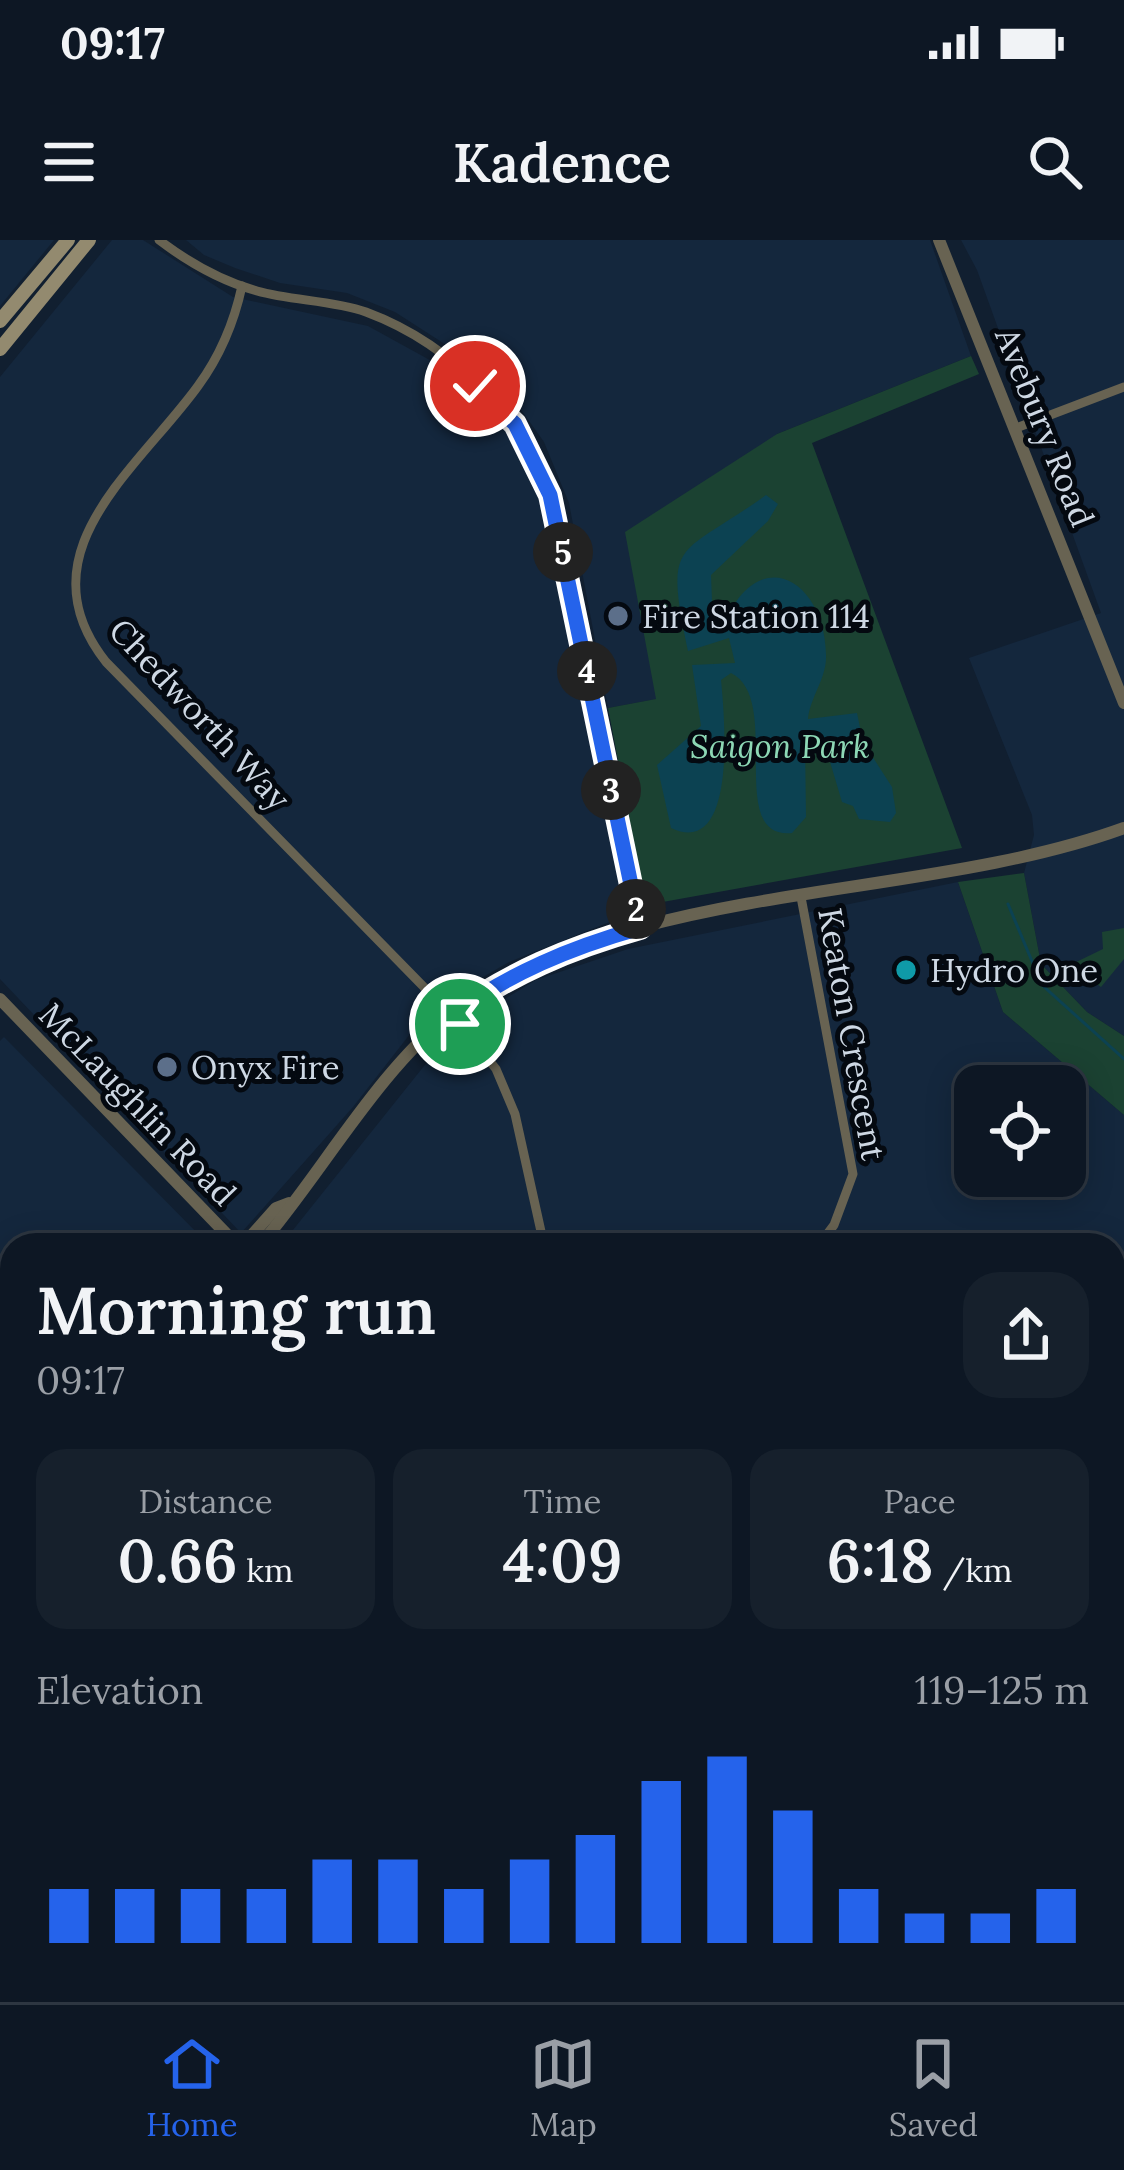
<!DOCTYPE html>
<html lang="en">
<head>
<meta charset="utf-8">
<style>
	:root { --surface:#0d1724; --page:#16202c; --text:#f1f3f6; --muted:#9a9fa6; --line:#2d3641; --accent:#2563eb }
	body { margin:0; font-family:Lora,serif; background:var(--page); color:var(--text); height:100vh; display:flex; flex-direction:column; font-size:45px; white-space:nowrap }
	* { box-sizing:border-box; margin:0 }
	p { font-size:39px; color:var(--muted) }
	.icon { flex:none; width:66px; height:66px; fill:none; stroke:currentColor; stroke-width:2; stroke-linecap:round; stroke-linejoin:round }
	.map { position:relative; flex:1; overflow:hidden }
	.panel { position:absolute; left:0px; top:993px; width:1125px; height:771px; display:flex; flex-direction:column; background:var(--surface); border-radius:36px 36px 0 0; box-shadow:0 6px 30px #0003,0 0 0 3px var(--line) }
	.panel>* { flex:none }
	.tools { position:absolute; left:954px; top:825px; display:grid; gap:24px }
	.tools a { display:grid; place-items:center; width:132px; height:132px; border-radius:24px; background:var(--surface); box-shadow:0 6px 30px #0003,0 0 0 3px var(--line); font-size:60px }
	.pin { position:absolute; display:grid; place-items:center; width:102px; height:102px; color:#fff; margin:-51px; border:6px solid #fff; border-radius:50%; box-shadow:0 3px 12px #0007 }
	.km { position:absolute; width:60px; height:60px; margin:-30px; border-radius:50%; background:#222; color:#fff; font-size:33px; line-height:60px; text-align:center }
	.round { display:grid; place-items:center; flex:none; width:126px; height:126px; border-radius:36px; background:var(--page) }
	.summary { display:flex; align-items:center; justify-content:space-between; height:204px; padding:0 36px }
	h1 { font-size:66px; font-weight:600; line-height:90px }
	.stats { display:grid; grid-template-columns:repeat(3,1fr); gap:18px; height:204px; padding:12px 36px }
	.stats div { display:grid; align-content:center; border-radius:30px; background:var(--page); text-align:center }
	.stats b { font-size:60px; font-weight:600 }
	.stats small { font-size:33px; font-weight:400 }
	.stats p { font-size:33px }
	.chart { height:336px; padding:24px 36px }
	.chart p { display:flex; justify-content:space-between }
	.chart svg { width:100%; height:216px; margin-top:12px; stroke:var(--accent); stroke-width:6 }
	.status { display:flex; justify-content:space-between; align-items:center; height:84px; padding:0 60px; background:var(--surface); direction:ltr }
	.status svg { height:33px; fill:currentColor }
	header { display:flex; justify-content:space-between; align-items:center; height:156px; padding:0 36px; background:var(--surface); font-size:54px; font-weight:600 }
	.menu { display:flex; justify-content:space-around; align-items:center; height:168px; border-top:3px solid var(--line); background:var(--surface); font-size:33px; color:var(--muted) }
	.menu a { display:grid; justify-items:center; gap:6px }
	.menu .selected { color:var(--accent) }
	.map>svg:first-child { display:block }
</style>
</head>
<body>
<div class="status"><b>09:17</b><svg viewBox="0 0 49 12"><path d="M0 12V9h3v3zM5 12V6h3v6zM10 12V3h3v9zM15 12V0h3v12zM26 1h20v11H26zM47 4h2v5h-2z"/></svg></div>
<header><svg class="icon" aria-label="menu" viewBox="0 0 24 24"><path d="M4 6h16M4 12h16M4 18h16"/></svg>Kadence<svg class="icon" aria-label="search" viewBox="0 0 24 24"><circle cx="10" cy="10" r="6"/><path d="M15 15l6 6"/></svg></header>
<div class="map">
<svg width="1124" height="1762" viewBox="0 0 1124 1762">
	<rect width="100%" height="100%" fill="#111f30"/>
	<g fill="#14273d" fill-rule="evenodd">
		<polygon points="0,0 54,0 0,66"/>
		<polygon points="112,0 143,0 233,57 368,86 437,124 505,186 541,256 551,294 627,675 509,722 452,755 410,794 353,867 241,993 0,739 0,137"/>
		<polygon points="186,0 930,0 971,116 777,194 646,395 657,459 608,468 569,263 544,202 517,164 454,110 395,72 347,53 280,43 235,28 204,15"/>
		<polygon points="961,0 1124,0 1124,796 1087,772 1041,724 1024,633 1034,595 1032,575 969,418 1101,373 977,30"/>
		<path d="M 958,642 L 1003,772 L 1124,875 L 1124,1070 L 1113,1084 L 1113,1005 L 281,1005 L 424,826 L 477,776 L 536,740 L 628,709 ZM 975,846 L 1065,846 L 1065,936 L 975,936 Z"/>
		<polygon points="4,797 203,999 203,1005 12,1005 12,1210 0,1225 0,801"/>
	</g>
	<g fill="#1b4232">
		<polygon points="971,116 979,134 812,203 962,608 646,665 608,468 656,459 625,292 777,194"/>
		<polygon points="1024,633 1041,724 1087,772 1124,796 1124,875 1003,772 958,642"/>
		<polygon points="1124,688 1124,719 1101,747 1070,725 1103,709 1102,692"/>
		<polygon points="221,1752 421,1752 427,1758 424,1762 210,1762"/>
	</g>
	<g fill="#224f3c">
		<polygon points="1113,1260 1124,1270 1124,1446 1113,1464"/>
		<polygon points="987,1752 1109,1752 1124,1755 1124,1762 997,1762"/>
	</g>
	<path fill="#0c4252" d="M 766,255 L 778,264 L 768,281 L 711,335 L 713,387 L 723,387 C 757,300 825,339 826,415 C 827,438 810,457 808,479 L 857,473 L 863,502 L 892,547 L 896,573 L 890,582 L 859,579 L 853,566 L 842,562 L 828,515 L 816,503 L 805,504 L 806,577 L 792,593 C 724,600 784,459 731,433 L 721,440 C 724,471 739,620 671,588 L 657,525 L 701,486 L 692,425 L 735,423 L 729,398 L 688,411 C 664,296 677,319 766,255 Z"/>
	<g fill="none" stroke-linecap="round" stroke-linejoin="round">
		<polyline stroke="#0c4252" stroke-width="3" points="1008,664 1042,745 1124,819"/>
		<g stroke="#686352" stroke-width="9">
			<path d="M 159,0 C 188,22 221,41 257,51 C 292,61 332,60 366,72 C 455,105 532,185 555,276 L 640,689"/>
			<path d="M 242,46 C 234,83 220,116 198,146 C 138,229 20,313 106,422 L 461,785 L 496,829 L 515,874 L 544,1005"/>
			<polyline points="1016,188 1124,147"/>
			<polyline points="801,657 853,934 834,985 819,1005"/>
			<polyline points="0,1396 12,1380"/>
			<polyline points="0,1476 12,1486"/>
			<polyline points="0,1610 12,1620"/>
			<polyline points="0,1731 13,1762"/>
			<polyline points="104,1752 108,1762"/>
			<polyline points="651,1752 661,1762"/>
			<polyline points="793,1752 800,1762"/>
			<polyline points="175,1762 191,1752"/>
			<polyline points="493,1762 501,1752"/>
		</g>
		<g stroke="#686352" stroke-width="12">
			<polyline points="939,0 1124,463"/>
			<polyline points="0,759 237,1005"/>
			<polyline points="243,1005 276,968 289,963"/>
			<path d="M 260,1005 C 319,937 379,829 451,774 C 632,638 915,664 1124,588"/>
			<polyline points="0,1264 12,1250"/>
			<polyline points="971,1752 981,1762"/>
			<polyline points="885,1762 896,1752"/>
		</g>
		<g stroke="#938a6f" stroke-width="14">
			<polyline points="0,81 68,0"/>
			<polyline points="0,109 89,0"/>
		</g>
	</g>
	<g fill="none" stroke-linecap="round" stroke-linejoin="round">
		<defs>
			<path id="route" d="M 460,784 L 451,775 C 511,733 569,708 640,688 L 550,255 L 515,184 L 475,146"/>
		</defs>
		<use href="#route" stroke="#fff" stroke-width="24"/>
		<use href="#route" stroke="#2563eb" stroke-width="15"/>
	</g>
	<g fill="#5c6f8a" stroke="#040910" stroke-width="4.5">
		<circle cx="618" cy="376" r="12"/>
		<circle cx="167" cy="827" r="12"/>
	</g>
	<circle fill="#0f9aa8" stroke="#040910" stroke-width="4.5" cx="906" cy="730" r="12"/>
	<g text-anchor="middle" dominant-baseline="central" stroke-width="10" stroke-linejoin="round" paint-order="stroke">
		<g font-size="33" fill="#ced8e4" stroke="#040910">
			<text transform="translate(1045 187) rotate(68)">Avebury Road</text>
			<text transform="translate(200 474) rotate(47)">Chedworth Way</text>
			<text transform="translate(852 794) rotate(80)">Keaton Crescent</text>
			<text transform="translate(138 864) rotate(46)">McLaughlin Road</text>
		</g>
		<g font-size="33" fill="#ced8e4" stroke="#040910" text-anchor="start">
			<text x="642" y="376">Fire Station 114</text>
			<text x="930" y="730">Hydro One</text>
			<text x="191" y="827">Onyx Fire</text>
		</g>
		<g font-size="33" font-style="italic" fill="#8dd8b5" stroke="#040910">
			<text x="780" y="506">Saigon Park</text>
		</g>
	</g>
</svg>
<div class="tools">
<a><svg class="icon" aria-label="locate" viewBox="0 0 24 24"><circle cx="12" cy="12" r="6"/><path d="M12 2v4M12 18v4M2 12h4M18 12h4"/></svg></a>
</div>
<div class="pin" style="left:460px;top:784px;background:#1e9e55"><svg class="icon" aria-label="arrive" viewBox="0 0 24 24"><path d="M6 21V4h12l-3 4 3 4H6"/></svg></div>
<div class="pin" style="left:475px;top:146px;background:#d93025"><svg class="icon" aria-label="check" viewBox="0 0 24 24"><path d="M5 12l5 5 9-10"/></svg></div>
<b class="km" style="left:636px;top:669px">2</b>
<b class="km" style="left:611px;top:550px">3</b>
<b class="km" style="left:587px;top:431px">4</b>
<b class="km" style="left:563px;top:312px">5</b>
<section class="panel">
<div class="summary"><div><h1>Morning run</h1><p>09:17</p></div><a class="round"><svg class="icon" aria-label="share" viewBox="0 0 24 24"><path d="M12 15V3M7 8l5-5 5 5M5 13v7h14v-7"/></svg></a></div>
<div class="stats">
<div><p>Distance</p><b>0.66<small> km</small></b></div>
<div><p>Time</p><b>4:09</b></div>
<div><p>Pace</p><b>6:18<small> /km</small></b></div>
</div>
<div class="chart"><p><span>Elevation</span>119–125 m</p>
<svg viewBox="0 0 160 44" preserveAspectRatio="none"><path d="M5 44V33M15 44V33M25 44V33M35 44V33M45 44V27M55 44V27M65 44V33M75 44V27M85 44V22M95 44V11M105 44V6M115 44V17M125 44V33M135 44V38M145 44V38M155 44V33"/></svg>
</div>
</section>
</div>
<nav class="menu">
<a class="selected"><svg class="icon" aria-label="home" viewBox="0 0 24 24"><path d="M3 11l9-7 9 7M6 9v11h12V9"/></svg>Home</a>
<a><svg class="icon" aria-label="map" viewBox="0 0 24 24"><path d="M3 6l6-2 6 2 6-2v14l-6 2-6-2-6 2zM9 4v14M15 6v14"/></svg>Map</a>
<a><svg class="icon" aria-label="saved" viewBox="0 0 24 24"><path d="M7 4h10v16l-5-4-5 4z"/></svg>Saved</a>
</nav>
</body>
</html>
